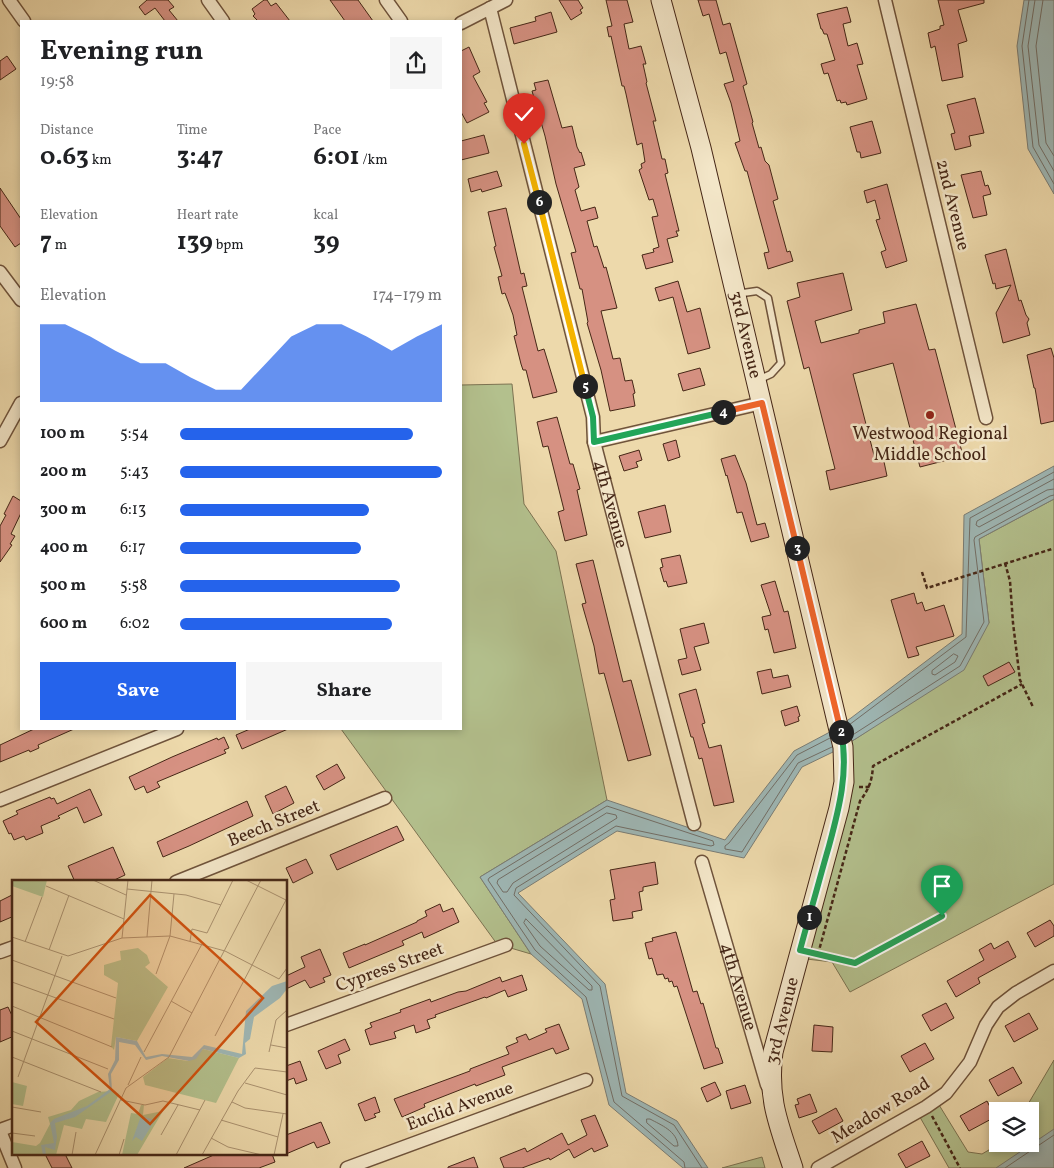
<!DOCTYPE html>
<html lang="en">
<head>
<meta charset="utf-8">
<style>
	:root { --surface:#fff; --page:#f6f6f6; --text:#202124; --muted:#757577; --accent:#2563eb }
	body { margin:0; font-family:Vollkorn,serif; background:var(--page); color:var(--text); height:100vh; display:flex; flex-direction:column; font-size:19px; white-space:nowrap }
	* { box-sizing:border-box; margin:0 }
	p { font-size:16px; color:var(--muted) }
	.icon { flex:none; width:28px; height:28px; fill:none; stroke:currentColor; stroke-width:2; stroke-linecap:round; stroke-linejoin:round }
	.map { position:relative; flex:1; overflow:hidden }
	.sheet { position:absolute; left:20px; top:20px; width:442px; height:710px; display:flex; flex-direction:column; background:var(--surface); border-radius:0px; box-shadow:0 2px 8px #0003 }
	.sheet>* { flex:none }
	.controls { position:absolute; left:989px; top:1102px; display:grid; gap:10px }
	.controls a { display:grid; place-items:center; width:50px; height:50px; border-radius:0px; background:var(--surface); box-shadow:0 2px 8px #0003; font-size:25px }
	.pin { position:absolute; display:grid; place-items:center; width:42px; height:42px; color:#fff; margin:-51px -21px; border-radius:50% 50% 50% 0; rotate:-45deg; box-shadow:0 0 5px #0007 }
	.pin .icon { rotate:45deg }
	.km { position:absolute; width:25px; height:25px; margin:-12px; border-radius:50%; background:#222; color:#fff; font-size:14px; line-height:25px; text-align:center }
	.round { display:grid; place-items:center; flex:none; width:52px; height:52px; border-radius:0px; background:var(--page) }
	.summary { display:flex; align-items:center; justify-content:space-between; height:85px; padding:0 20px }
	h1 { font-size:28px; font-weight:700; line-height:38px }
	.metrics { display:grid; grid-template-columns:repeat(3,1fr); gap:8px; height:85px; padding:5px 20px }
	.metrics div { display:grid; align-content:center }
	.metrics b { font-size:25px; font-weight:700 }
	.metrics small { font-size:14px; font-weight:400 }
	.metrics p { font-size:14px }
	.chart { height:140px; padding:10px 20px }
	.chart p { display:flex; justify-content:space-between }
	.chart svg { width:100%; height:90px; margin-top:5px; fill:var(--accent); opacity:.7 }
	.primary-button { display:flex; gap:10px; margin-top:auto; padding:10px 20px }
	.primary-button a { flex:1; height:58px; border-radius:0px; background:var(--accent); color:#fff; font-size:20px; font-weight:700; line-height:58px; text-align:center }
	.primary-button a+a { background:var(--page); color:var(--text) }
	ul { padding:0 20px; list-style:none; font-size:16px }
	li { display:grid; grid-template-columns:80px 60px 1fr; align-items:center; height:38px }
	li i { height:12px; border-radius:6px; background:var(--accent) }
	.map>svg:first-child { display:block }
</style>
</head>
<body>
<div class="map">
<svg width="1054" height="1168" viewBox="0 0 1054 1168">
	<rect width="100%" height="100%" fill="#edd9ab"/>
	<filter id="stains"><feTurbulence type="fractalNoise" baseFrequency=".004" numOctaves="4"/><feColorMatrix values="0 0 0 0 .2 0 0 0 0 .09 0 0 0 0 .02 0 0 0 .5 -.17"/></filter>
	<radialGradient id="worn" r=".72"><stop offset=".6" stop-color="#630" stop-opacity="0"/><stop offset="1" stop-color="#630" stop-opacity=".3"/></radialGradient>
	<g fill="#b3c08d" stroke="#7c7352">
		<polygon points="512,384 524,504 556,551 607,800 480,877 531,954 497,944 341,729 461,729 461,385"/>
		<polygon points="1054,499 1054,884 850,992 832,962 798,958 843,747 869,730 989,623 979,539"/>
		<polygon points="1054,1060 1054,1168 949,1168 917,1112 936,1100 968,1152 982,1154 999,1144 1030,1144 1030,1111 1024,1111"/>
		<polygon points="762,1157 765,1168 722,1168"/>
	</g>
	<g fill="#9eb7b5" stroke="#7a7d75">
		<polygon points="1024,0 1054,0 1054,194 1028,149 1017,46"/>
		<polygon points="1054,466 1054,499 979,539 989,623 964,670 857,738 833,752 802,767 744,858 617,831 518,893 605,984 626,1093 677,1121 708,1168 683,1168 609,1105 582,999 531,954 480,877 607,800 725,840 794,751 828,733 851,718 962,634 964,515"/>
		<polygon points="1054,1129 1054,1168 996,1168"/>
	</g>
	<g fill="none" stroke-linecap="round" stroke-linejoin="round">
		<g stroke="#726e66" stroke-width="1">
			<polyline points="1029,0 1022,46 1033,147 1054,184"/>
			<polyline points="1035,0 1028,46 1039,145 1054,171"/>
			<polyline points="1043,0 1036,46 1046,143 1054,156"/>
			<polyline points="1054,479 977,521 976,525 979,527 1047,490 1054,489"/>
			<polygon points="954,654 958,656 955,662 935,675 932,674 932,671"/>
			<polyline points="849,725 966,637 970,518 1054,472"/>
			<polyline points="851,736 960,666 984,622 974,540 975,537 1050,496 1054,495"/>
			<polyline points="830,738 797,755 729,843 725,846 725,849 742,852 798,763 832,747"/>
			<polygon points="607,813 616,815 617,818 513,883 507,892 503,892 497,883 498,880"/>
			<polygon points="526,919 592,986 592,990 589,990 540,946 524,923"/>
			<path d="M 647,1119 L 650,1119 C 661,1125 677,1131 678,1146 L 674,1146 L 647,1123 Z"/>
			<polyline points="685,1168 684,1162 614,1102 586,997 535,950 488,880 489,878 607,806 713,841 714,845 711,846 616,826 516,888 514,895 600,986 622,1096 674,1125 702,1168"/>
			<polyline points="1005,1168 1054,1135"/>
		</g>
	</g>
	<g fill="#d69182" stroke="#452616">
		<polygon points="147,0 168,0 174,7 169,10 178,21 165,21 155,8 145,15 139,7"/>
		<polygon points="264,0 267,0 271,6 276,3 290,21 258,21 253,16 255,14 252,9"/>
		<polygon points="330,0 358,0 373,21 345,21"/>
		<polygon points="559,0 578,0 583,8 580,10 582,13 571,20"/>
		<polygon points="606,0 627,0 633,22 624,24 629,49 641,46 646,64 643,64 647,82 646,83 656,121 653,121 662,159 665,159 668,173 665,174 679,231 676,231 678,236 667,239 673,262 646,269 642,255 654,252 653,249 659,247 652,217 658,216 653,199 649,200 639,170 642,168 641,164 645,162 642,143 637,145 626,94 624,86 622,86 611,36 609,37 607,27 612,26"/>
		<polygon points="698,0 716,0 723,25 730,23 747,84 743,86 753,122 752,123 759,148 761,147 765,161 769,165 778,199 773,201 787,252 790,251 793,261 768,269 764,253 769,252 747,171 745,171 735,143 740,141 731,103 724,84 734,81 726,52 720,54 709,14 703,16"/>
		<polygon points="938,0 984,0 984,3 958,10 967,41 958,44 963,77 942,81 935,46 931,48 928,33 940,29 940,26 944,25"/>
		<polygon points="847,7 851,22 843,24 848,46 857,43 863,64 857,65 867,99 847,105 846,102 841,103 840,100 837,101 828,73 824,74 821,64 835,60 827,34 824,34 822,29 821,29 817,14"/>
		<polygon points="551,12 557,32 514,44 510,28 536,21 535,17"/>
		<polygon points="469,47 480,72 473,76 487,102 484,103 489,112 467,123 461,112 461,51"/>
		<polygon points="7,56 16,69 0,80 0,61"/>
		<polygon points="548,80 562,128 572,126 577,147 580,153 581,152 585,165 574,168 579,187 575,190 581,211 595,207 598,218 587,221 594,247 597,246 604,268 606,267 617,308 601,311 613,359 620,358 625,381 632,380 635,393 633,394 635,406 610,411 601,370 587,323 588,322 582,289 580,289 571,253 576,252 556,184 545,136 532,91 536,90 534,83"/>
		<polygon points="975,98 984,133 969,136 971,146 955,150 951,134 955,133 947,105"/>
		<polygon points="872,121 881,153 861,158 860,152 857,152 850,127"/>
		<polygon points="484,135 489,153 461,160 461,141"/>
		<polygon points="497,171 502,186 482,192 481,189 471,192 468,179"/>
		<polygon points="981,171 985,186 988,185 991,194 983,196 987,215 973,218 961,175"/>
		<polygon points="887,184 907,261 886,268 881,252 886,250 876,220 880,219 875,200 867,203 864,191"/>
		<polygon points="0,188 21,219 21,243 15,247 0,226"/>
		<polygon points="506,208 521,274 524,273 527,286 522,287 538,351 544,349 557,392 533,398 526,370 523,370 521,364 514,336 517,335 513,315 505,293 502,294 498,277 502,276 494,247 496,246 488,212"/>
		<polygon points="1006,249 1019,301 1021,300 1026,315 1029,319 1027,323 1030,335 1003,343 996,313 1011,285 996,289 995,283 993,284 985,255"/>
		<polygon points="843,273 852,310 815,321 821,343 859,333 859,330 885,323 883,312 916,304 929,350 935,349 963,456 920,467 893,363 853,374 875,459 883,457 887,476 830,490 826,471 835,469 809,367 804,369 787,301 800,297 797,283"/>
		<polygon points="678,281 687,312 700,308 710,348 688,354 673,297 659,301 655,288"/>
		<polygon points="1051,348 1054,358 1054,421 1041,424 1035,388 1034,388 1027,355"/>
		<polygon points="700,368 705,385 683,391 678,374"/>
		<polygon points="557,417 570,464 573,464 580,489 577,490 587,535 565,541 558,512 564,510 548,446 543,447 537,422"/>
		<polygon points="676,440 680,457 668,461 663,444"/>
		<polygon points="639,450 642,460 636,462 638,467 624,471 619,456"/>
		<polygon points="735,455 746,483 757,525 765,523 769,537 751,542 742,512 737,513 727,475 726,476 721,459"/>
		<polygon points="13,496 21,501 21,513 11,534 15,536 10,544 12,545 0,562 0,526 6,515 4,514"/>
		<polygon points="665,505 671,532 645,538 638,512"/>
		<polygon points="680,555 687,583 668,587 666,581 664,582 660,568 663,567 661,559"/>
		<polygon points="593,560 623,682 631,680 651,755 628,761 604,673 599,674 594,646 582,604 586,603 576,564"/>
		<polygon points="775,581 784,612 788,611 796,648 774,653 768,629 765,630 762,617 771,615 761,585"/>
		<polygon points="914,593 917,604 922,602 925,611 944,605 954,636 916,647 919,655 908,658 891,600"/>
		<polygon points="704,623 709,643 694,647 701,670 682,675 678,660 687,658 680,629"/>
		<polygon points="1009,662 1015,672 988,686 983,676"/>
		<polygon points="771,669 773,678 788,675 791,687 762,694 757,672"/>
		<polygon points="696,689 705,723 702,724 709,748 721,745 734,802 714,806 702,758 699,759 693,737 691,737 679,694"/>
		<polygon points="797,706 800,716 798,717 799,721 785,726 781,711"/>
		<polygon points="34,729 74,729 38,745 39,748 30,752 29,750 0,762 0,745"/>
		<polygon points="250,729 288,729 242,749 236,735"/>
		<polygon points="224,737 229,748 224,750 226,753 157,782 160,787 147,793 144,786 135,790 129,777 172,757 217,738 218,740"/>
		<polygon points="337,764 345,778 324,790 316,776"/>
		<polygon points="286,786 294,803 273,814 265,796"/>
		<polygon points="90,789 102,815 84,823 77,807 58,816 60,818 41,826 43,833 26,840 24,836 14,840 11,833 9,834 3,821 18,814 16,811 50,797 51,799 54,798 57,804"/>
		<polygon points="247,801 253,816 189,846 163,857 157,842"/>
		<polygon points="397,826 404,840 337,870 330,855"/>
		<polygon points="113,847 125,875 110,882 75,882 68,866"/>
		<polygon points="306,859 313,873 293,883 286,868"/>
		<polygon points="655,862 658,884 643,887 643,891 639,892 642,910 632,912 633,918 613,921 610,900 615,899 610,870"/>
		<polygon points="14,894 14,916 0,922 0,901"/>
		<polygon points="440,904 443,912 453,908 459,922 424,938 422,932 402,941 404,945 349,968 343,953 365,944 365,945 417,922 417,921 427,916 425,911"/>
		<polygon points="1050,920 1054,926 1054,936 1035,947 1027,933"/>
		<polygon points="676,932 693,992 697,991 701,1004 703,1003 716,1048 718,1048 723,1063 704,1069 677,986 674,987 672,981 669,982 668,978 665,979 663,974 657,975 652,958 649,959 645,943 653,941 652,938"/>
		<polygon points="1008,941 1016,957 978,978 980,983 956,997 947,981 984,960 979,950 991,943 994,949"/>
		<polygon points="320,949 331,975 323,978 325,982 310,988 305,980 286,989 286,976 305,967 301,957"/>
		<polygon points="522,975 527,990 508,997 505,990 486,998 485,997 435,1015 436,1017 427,1020 430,1028 416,1033 414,1025 394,1032 396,1038 370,1045 365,1030 372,1027 370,1023 401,1012 400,1010 430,999 431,1002 458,992 466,991 500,977 502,982"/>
		<polygon points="946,1003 954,1018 931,1031 922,1015"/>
		<polygon points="8,1007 14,1020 14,1036 0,1042 0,1010"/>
		<polygon points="1029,1013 1038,1029 1014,1042 1005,1026"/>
		<polygon points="559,1024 569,1049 556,1054 553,1048 502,1067 505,1075 476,1086 475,1084 424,1104 425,1107 402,1117 394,1099 470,1071 470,1069 509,1054 506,1047 518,1042 516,1038 526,1034 529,1040 547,1032 545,1029"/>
		<polygon points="814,1025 833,1027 832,1052 812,1051"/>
		<polygon points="345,1039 350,1050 338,1055 341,1063 326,1069 318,1051"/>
		<polygon points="925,1043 934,1059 910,1072 901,1056"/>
		<polygon points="300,1061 307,1080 296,1084 294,1078 286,1081 286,1066"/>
		<polygon points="1013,1067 1022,1083 998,1096 989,1080"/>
		<polygon points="715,1082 721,1095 707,1102 701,1088"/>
		<polygon points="745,1085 751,1103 731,1109 726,1091"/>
		<polygon points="810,1094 817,1112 799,1118 795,1105 799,1104 797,1099"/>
		<polygon points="375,1097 380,1112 374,1114 376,1117 365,1121 358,1104"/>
		<polygon points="987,1101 995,1117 969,1131 960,1116"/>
		<polygon points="836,1108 843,1121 819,1134 812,1121"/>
		<polygon points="595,1115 608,1146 594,1152 592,1148 574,1158 569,1149 550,1160 549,1158 522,1168 504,1168 500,1158 525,1148 527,1152 562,1133 568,1145 587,1135 581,1120"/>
		<polygon points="321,1122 330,1143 317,1148 314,1142 286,1154 286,1135"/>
		<polygon points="922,1141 930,1156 906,1168 898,1154"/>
		<polygon points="45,1154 65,1154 72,1168 52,1168"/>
		<polygon points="216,1154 272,1154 275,1162 259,1168 184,1168"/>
		<polygon points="474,1157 478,1168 448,1168 448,1167"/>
	</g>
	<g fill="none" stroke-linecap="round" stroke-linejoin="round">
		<defs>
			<polyline id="service" points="736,294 757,291 768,298 781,363 771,374 758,380"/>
			<g id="minor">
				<polyline points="9,0 24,21"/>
				<polyline points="208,0 223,21"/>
				<polyline points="386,0 401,21"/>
				<polyline points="885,0 986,418"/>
				<path id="s1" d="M 490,8 L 593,417 L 594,442 L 694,824"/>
				<polyline points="461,23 506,0"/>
				<polyline points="0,272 21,300"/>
				<polyline points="0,441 21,403"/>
				<polyline points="594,442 762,403"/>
				<polyline points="0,800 177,729"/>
				<path id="s2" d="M 702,862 L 767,1085"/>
				<polyline points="176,882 385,798"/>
				<polyline points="0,952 14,947"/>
				<polyline points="286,1025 506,945"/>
				<polyline points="0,1130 14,1125"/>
				<polyline points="0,1131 15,1168"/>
				<polyline points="347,1168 586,1080"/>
				<polyline points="818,1168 926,1107 946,1093 970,1062 986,1025 998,1007 1016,993 1054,971"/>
			</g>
			<g id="secondary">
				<path id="s3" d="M 661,0 L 701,148 L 843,747 L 844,782 L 839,808 L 773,1052 C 767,1099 779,1125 793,1168"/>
			</g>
		</defs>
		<use href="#service" stroke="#6f533b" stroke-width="9"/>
		<use href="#minor" stroke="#6f533b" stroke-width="15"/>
		<use href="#secondary" stroke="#452616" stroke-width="21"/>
		<g stroke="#452616" stroke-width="2.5" stroke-dasharray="4 2.5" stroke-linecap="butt">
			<polyline points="1005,563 1010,581 1013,623 1020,680 1033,707"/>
			<polyline points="922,572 927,588 1052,549"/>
			<polyline points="859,787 870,787"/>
			<polyline points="816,954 855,963 942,916"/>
			<path d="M 818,954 L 860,801 C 869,789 872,781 873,766 L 1022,684"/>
			<polyline points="932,1116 960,1168"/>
		</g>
		<use href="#service" stroke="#f3e6c8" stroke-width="6"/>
		<use href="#minor" stroke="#f3e6c8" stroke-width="12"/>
		<use href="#secondary" stroke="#f3e6c8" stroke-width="19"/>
	</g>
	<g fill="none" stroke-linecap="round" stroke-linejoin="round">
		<defs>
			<polyline id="split-1" points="809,917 800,950 855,963 942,916"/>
			<path id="split-2" d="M 809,917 C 816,893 822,870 829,846 C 839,809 849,771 841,732"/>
			<polyline id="split-3" points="797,548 841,732"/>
			<polyline id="split-4" points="723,412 762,403 797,548"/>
			<polyline id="split-5" points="585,386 593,417 594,442 723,412"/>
			<polyline id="split-6" points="539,202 585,386"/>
			<polyline id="split-7" points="524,144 539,202"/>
		</defs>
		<use href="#split-1" stroke="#fff" stroke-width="10"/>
		<use href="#split-2" stroke="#fff" stroke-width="10"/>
		<use href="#split-3" stroke="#fff" stroke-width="10"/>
		<use href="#split-4" stroke="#fff" stroke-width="10"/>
		<use href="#split-5" stroke="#fff" stroke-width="10"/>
		<use href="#split-6" stroke="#fff" stroke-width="10"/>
		<use href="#split-7" stroke="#fff" stroke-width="10"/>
		<use href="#split-1" stroke="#22a559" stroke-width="6"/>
		<use href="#split-2" stroke="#22a559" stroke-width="6"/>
		<use href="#split-3" stroke="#f0652b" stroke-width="6"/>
		<use href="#split-4" stroke="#f0652b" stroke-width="6"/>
		<use href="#split-5" stroke="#22a559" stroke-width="6"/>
		<use href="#split-6" stroke="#f5b400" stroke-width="6"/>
		<use href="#split-7" stroke="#f5b400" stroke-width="6"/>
	</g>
	<circle fill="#8f2418" stroke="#f3e6c8" stroke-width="2" cx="930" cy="415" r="5"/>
	<g text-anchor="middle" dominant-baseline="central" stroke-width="5" stroke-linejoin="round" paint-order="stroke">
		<g font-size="18" fill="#452616" stroke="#f3e6c8">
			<text transform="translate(952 205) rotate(76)">2nd Avenue</text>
			<text stroke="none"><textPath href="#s3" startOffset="345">3rd Avenue</textPath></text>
			<text stroke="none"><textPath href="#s1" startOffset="511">4th Avenue</textPath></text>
			<text transform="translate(274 824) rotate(-22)">Beech Street</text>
			<text transform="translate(390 968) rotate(-20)">Cypress Street</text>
			<text stroke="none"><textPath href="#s2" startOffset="130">4th Avenue</textPath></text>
			<text transform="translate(783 1021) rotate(-76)">3rd Avenue</text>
			<text transform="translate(460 1107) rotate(-20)">Euclid Avenue</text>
			<text transform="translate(881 1111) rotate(-31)">Meadow Road</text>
		</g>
		<g font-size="18" fill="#452616" stroke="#f3e6c8">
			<text x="930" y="434">Westwood Regional<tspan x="930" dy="21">Middle School</tspan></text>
		</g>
	</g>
	<g transform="translate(12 880)">
		<rect width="275" height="275" fill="#edd9ab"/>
		<path d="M 0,0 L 35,0 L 31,17 L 0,6 ZM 126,68 L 135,75 L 138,83 L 133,87 L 156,107 L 125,161 L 104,157 L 102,170 L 99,166 L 106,103 L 92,95 L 92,85 L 109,80 L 108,71 ZM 191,169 L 227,178 L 204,223 L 133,205 L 131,197 L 156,178 L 176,181 ZM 0,202 L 15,206 L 11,226 L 0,224 ZM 100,211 L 107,214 L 94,242 L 74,239 L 70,249 L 52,245 L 44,275 L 0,275 L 0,262 L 24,266 L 28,263 L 38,244 L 36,237 L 59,230 L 67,221 L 86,212 ZM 129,225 L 132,225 L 131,235 L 151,231 L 125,275 L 110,275 L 119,233 L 126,234 Z" fill="#b3c08d"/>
		<path d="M 275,101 L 275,109 L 268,118 L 242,137 L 238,159 L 233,163 L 234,174 L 227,178 L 191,169 L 184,179 L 177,181 L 150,176 L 134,180 L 123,165 L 107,162 L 107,180 L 99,194 L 100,211 L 63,237 L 43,243 L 45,257 L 43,270 L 33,267 L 34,275 L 31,275 L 29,265 L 42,263 L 38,243 L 42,239 L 75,226 L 98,209 L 96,194 L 103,180 L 104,157 L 125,161 L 134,177 L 150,174 L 180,177 L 192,165 L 230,174 L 234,131 L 260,106 ZM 129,236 L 143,240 L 130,261 L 124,257 L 120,261 Z" fill="#9eb7b5"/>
		<path fill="none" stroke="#aa916f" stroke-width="1" d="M 81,0 L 114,15M 234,0 L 274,20M 34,6 L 112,39M 115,9 L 174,15 L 209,25M 0,57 L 56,76 L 110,58 L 158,56 L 213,71 L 267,99 L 275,88M 135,57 L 140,0M 110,58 L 116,0M 178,61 L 180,49 L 195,53 L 221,0M 13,62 L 30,17M 37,70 L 57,15M 0,80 L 104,118M 144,94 L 158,56 L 162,14M 0,102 L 102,139M 159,121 L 180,133M 0,126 L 100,167M 0,151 L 96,189M 203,156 L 275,18M 259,165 L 275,168M 132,172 L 190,64M 257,172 L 264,140 L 275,130M 0,177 L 89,212M 6,197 L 50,76M 233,203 L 275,215M 116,205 L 129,177M 109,220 L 133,225 L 151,221 L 188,230M 220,222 L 233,228 L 275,234M 0,227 L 29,232M 209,240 L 266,257M 0,253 L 23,256M 149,255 L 166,225M 199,258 L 216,267 L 250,275M 60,275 L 64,252M 83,275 L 114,208 L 157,177 L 249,0M 107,275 L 112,259M 164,275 L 193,220M 190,275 L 226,211 L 243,188 L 275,192M 262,275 L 271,234"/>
		<path fill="#d0510e" fill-opacity="0.15" stroke="#d0510e" stroke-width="2.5" d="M 138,15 L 251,118 L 138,244 L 24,142 Z"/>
		<rect width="275" height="275" fill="none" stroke="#452616" stroke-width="2.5"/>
	</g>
	<rect width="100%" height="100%" filter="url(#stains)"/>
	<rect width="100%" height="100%" fill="url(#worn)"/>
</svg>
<div class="controls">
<a><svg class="icon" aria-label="layers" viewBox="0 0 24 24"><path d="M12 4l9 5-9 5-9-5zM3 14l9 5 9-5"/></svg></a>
</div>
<div class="pin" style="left:942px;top:916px;background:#1e9e55"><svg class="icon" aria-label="arrive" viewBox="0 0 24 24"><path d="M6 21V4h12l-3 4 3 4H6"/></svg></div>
<div class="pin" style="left:524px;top:144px;background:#d93025"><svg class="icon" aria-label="check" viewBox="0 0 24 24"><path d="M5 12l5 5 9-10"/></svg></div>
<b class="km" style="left:809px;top:917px">1</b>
<b class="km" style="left:841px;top:732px">2</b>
<b class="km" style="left:797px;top:548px">3</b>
<b class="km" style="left:723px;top:412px">4</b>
<b class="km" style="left:585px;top:386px">5</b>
<b class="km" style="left:539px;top:202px">6</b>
<section class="sheet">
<div class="summary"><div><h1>Evening run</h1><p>19:58</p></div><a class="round"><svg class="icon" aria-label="share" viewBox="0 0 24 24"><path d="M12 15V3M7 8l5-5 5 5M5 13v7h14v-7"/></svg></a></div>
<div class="metrics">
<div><p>Distance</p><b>0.63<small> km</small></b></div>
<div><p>Time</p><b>3:47</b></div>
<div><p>Pace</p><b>6:01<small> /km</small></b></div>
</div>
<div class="metrics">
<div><p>Elevation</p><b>7<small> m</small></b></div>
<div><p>Heart rate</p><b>139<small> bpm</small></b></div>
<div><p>kcal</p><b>39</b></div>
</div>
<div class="chart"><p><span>Elevation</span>174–179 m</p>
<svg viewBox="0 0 160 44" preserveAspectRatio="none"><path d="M0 44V6L10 6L20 12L30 19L40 25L50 25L60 32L70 38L80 38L90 25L100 12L110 6L120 6L130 12L140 19L150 12L160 6V44z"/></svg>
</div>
<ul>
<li><b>100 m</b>5:54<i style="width:89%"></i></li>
<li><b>200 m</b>5:43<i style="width:100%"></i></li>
<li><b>300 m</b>6:13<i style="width:72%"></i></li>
<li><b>400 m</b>6:17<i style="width:69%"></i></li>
<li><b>500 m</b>5:58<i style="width:84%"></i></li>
<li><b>600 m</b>6:02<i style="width:81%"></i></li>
</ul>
<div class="primary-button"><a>Save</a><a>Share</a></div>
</section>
</div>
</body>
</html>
